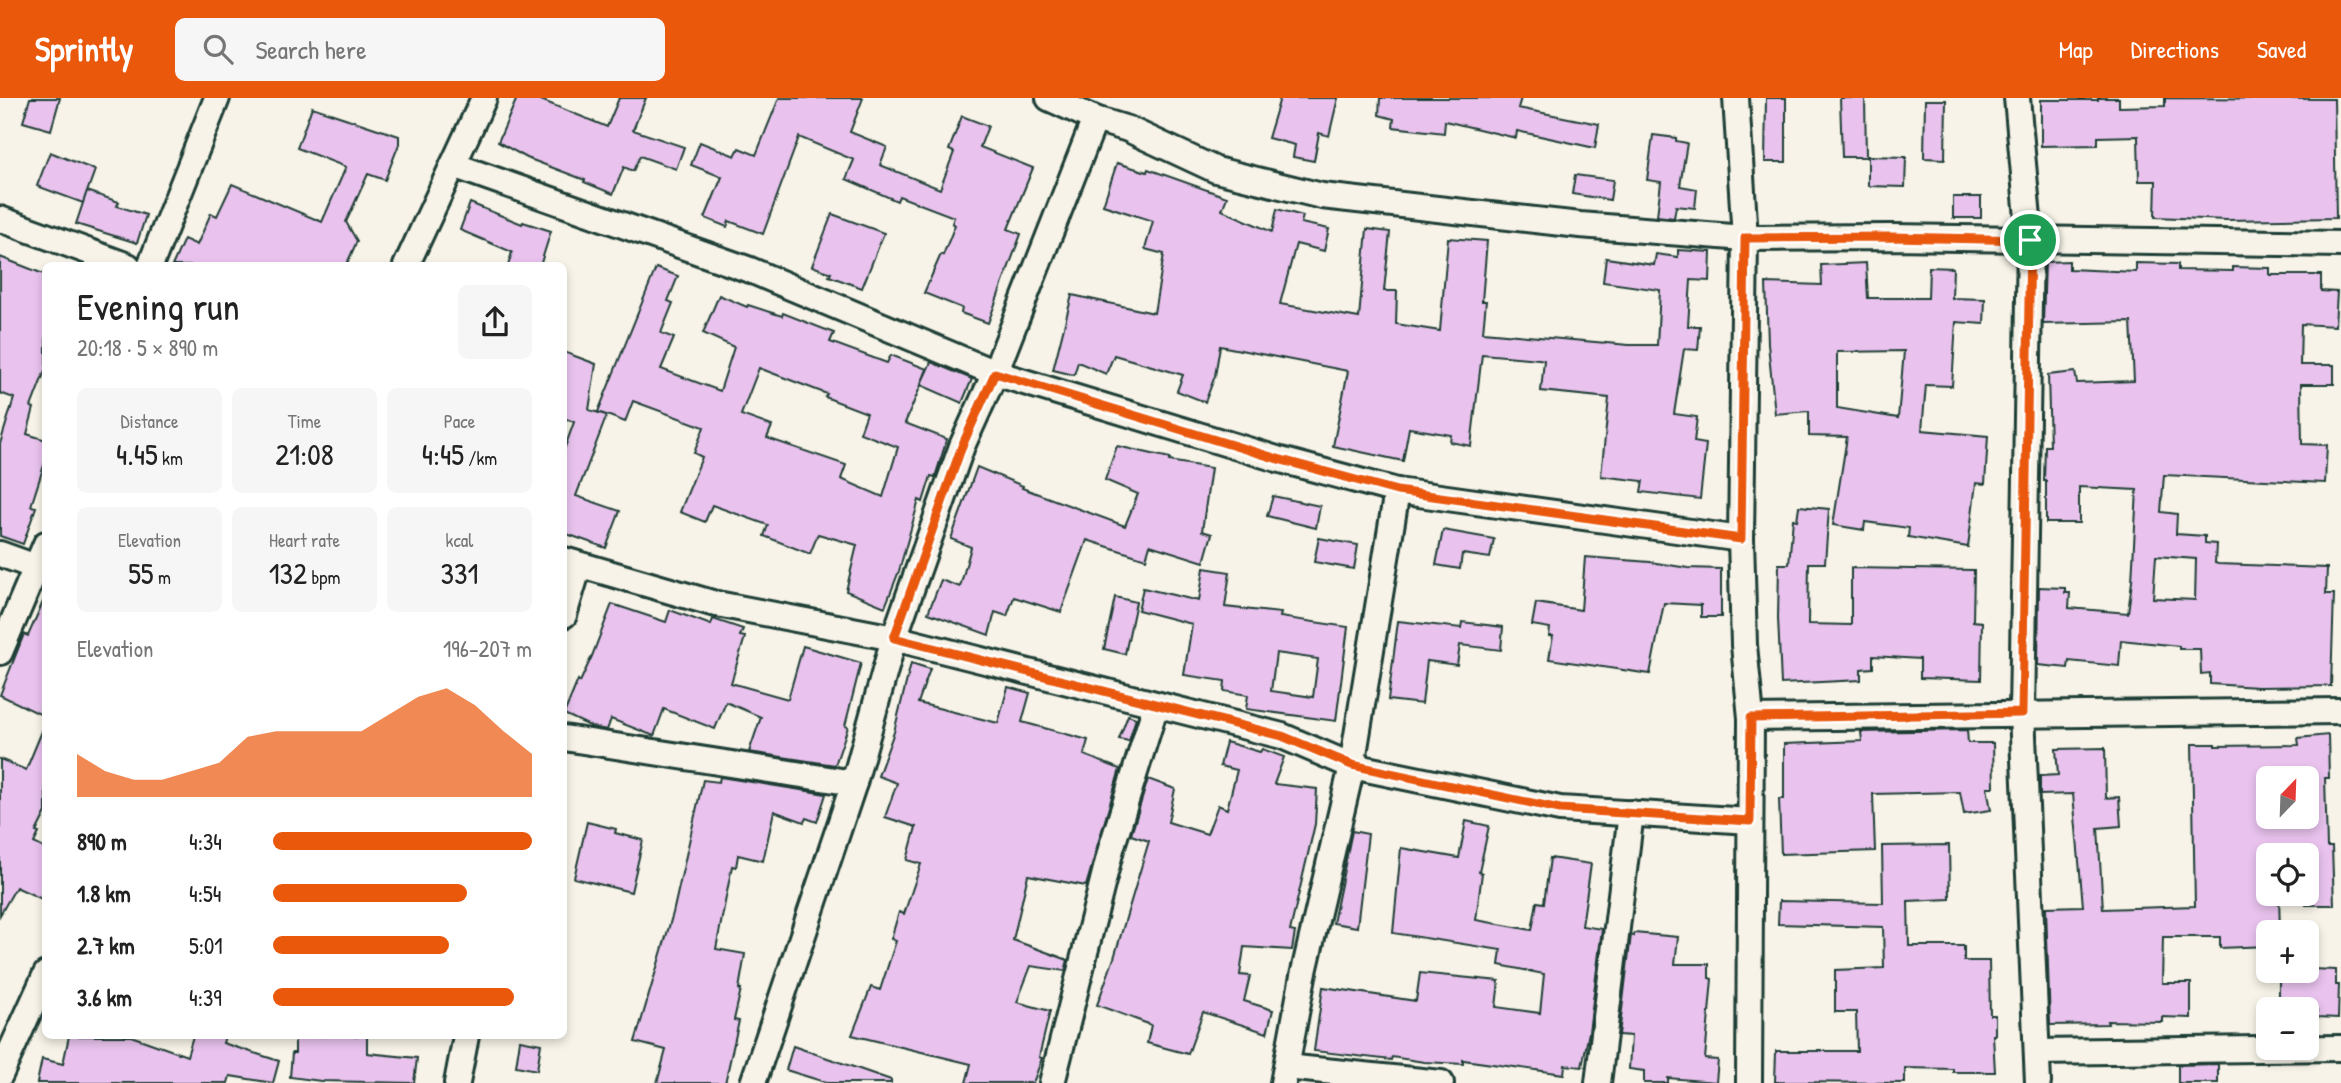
<!DOCTYPE html>
<html lang="en">
<head>
<meta charset="utf-8">
<style>
	:root { --surface:#fff; --page:#f6f6f6; --text:#222; --muted:#767676; --accent:#ea580c }
	body { margin:0; font-family:"Patrick Hand",sans-serif; background:var(--page); color:var(--text); height:100vh; display:flex; flex-direction:column; font-size:26px; white-space:nowrap }
	* { box-sizing:border-box; margin:0 }
	p { font-size:23px; color:var(--muted) }
	.icon { flex:none; width:38px; height:38px; fill:none; stroke:currentColor; stroke-width:2; stroke-linecap:round; stroke-linejoin:round }
	.map { position:relative; flex:1; overflow:hidden }
	.details { position:absolute; left:42px; top:164px; width:525px; height:777px; display:flex; flex-direction:column; background:var(--surface); border-radius:10px; box-shadow:0 4px 10px #0003 }
	.details>* { flex:none }
	.needle { width:46px; rotate:23deg }
	.controls { position:absolute; left:2256px; top:668px; display:grid; gap:14px }
	.controls a { display:grid; place-items:center; width:63px; height:63px; border-radius:10px; background:var(--surface); box-shadow:0 4px 10px #0003; font-size:35px }
	.pin { position:absolute; display:grid; place-items:center; width:60px; height:60px; color:#fff; margin:-30px; border:4px solid #fff; border-radius:50%; box-shadow:0 2px 7px #0007 }
	.round { display:grid; place-items:center; flex:none; width:74px; height:74px; border-radius:10px; background:var(--page) }
	.overview { display:flex; align-items:center; justify-content:space-between; height:119px; padding:0 35px }
	h1 { font-size:38px; font-weight:600; line-height:52px }
	.figures { display:grid; grid-template-columns:repeat(3,1fr); gap:10px; height:119px; padding:7px 35px }
	.figures div { display:grid; align-content:center; border-radius:10px; background:var(--page); text-align:center }
	.figures b { font-size:30px; font-weight:600 }
	.figures small { font-size:19px; font-weight:400 }
	.figures p { font-size:19px }
	.chart { height:196px; padding:14px 35px }
	.chart p { display:flex; justify-content:space-between }
	.chart svg { width:100%; height:126px; margin-top:7px; fill:var(--accent); opacity:.7 }
	ul { padding:0 35px; list-style:none; font-size:23px }
	li { display:grid; grid-template-columns:112px 84px 1fr; align-items:center; height:52px }
	li i { height:18px; border-radius:9px; background:var(--accent) }
	header { display:flex; align-items:center; gap:42px; box-sizing:border-box; height:98px; padding:0 35px; background:var(--accent); color:#fff }
	header strong { font-size:33px }
	nav { display:flex; gap:38px; margin-inline-start:auto; font-size:24px }
	.search { width:490px; height:63px; background:var(--page); display:flex; align-items:center; gap:18px; box-sizing:border-box; padding:0 24px; border-radius:10px; color:var(--muted); font-size:26px }
	.map>svg:first-child { display:block }
</style>
</head>
<body>
<header>
<strong>Sprintly</strong>
<div class="search"><svg class="icon" aria-label="search" viewBox="0 0 24 24"><circle cx="10" cy="10" r="6"/><path d="M15 15l6 6"/></svg>Search here</div>
<nav><a>Map</a><a>Directions</a><a>Saved</a></nav>
</header>
<div class="map">
<svg width="2341" height="985" viewBox="0 0 2341 985">
	<rect width="100%" height="100%" fill="#f7f3e8"/>
	<filter id="ink" filterUnits="userSpaceOnUse"><feTurbulence type="fractalNoise" baseFrequency=".0143" numOctaves="2"/><feDisplacementMap in="SourceGraphic" scale="14" xChannelSelector="R" yChannelSelector="G"/><feConvolveMatrix kernelMatrix="1 2 1 2 8 2 1 2 1" color-interpolation-filters="sRGB"/></filter>
	<g filter="url(#ink)">
		<g fill="#e9c3ee" stroke="#1f3d34" stroke-width="2" fill-rule="evenodd">
			<polygon points="30,0 60,0 51,32 23,24"/>
			<polygon points="517,0 536,0 607,29 619,0 646,0 633,32 684,49 676,71 640,58 633,73 624,69 613,96 584,84 585,82 527,60 498,44"/>
			<polygon points="779,0 863,0 850,34 887,49 880,67 940,91 954,54 949,52 962,18 988,28 980,49 1033,70 1008,131 1021,136 988,225 961,215 962,210 924,195 941,156 943,157 955,127 952,125 954,119 899,98 897,103 846,81 854,62 799,39 763,136 729,123 727,129 705,120 722,79 691,67 700,44 735,58 739,50 756,57"/>
			<polygon points="1280,0 1338,0 1329,38 1319,35 1314,63 1293,59 1295,47 1268,40"/>
			<polygon points="1380,0 1521,0 1518,10 1599,26 1595,50 1517,33 1516,40 1445,23 1444,35 1393,29 1394,21 1379,17"/>
			<polygon points="1766,0 1786,0 1786,64 1765,64"/>
			<polygon points="1840,0 1865,0 1866,59 1842,59"/>
			<polygon points="2098,0 2119,0 2119,9 2165,8 2165,0 2334,1 2336,120 2227,122 2155,119 2156,83 2139,83 2138,38 2098,39 2098,47 2041,48 2041,2 2098,2"/>
			<polygon points="1925,2 1946,2 1945,61 1924,60"/>
			<polygon points="312,9 399,38 399,46 385,82 368,76 346,124 357,143 346,168 172,168 184,141 197,147 211,115 217,118 232,86 322,124 346,69 297,50"/>
			<polygon points="1653,37 1676,40 1676,43 1687,45 1680,88 1697,91 1695,110 1676,108 1674,120 1657,118 1661,84 1647,82"/>
			<polygon points="50,54 95,72 83,105 37,88"/>
			<polygon points="1868,58 1906,59 1905,89 1868,88"/>
			<polygon points="1117,65 1147,74 1148,71 1227,99 1222,112 1272,134 1277,111 1303,118 1301,125 1329,131 1324,153 1296,146 1280,206 1359,220 1367,131 1390,134 1384,193 1397,193 1396,226 1440,233 1448,140 1487,143 1482,203 1486,203 1483,234 1629,247 1657,247 1660,192 1603,184 1606,160 1654,167 1656,156 1678,159 1678,152 1711,154 1710,183 1691,182 1688,228 1700,228 1698,252 1684,251 1674,316 1697,319 1694,344 1706,346 1700,401 1641,394 1643,383 1601,378 1609,300 1541,293 1544,262 1539,261 1482,256 1471,348 1450,344 1451,337 1409,330 1403,363 1333,348 1348,273 1220,248 1215,278 1205,304 1177,293 1183,277 1114,257 1106,276 1078,264 1074,277 1053,272 1072,197 1154,215 1164,156 1145,151 1153,123 1103,107"/>
			<polygon points="1575,77 1613,82 1610,102 1572,96"/>
			<polygon points="87,93 119,104 117,108 146,117 137,145 76,126"/>
			<rect x="1953" y="99" width="28" height="21"/>
			<polygon points="470,105 522,126 523,124 551,133 540,168 508,168 512,154 460,132"/>
			<polygon points="832,116 884,135 862,190 829,178 831,175 812,168"/>
			<polygon points="0,159 46,177 46,270 31,309 34,310 27,336 46,342 46,361 31,408 36,409 23,446 0,438 0,346 14,300 0,295"/>
			<path d="M 2069,163 L 2069,171 L 2136,174 L 2136,165 L 2178,166 L 2178,172 L 2233,173 L 2233,169 L 2270,170 L 2270,177 L 2321,177 L 2321,193 L 2337,194 L 2335,228 L 2301,226 L 2300,267 L 2334,267 L 2334,286 L 2301,286 L 2302,346 L 2327,347 L 2325,385 L 2164,377 L 2161,414 L 2177,416 L 2176,436 L 2205,438 L 2205,445 L 2216,446 L 2215,465 L 2218,466 L 2327,470 L 2326,496 L 2334,496 L 2331,588 L 2258,589 L 2210,586 L 2210,575 L 2201,576 L 2200,551 L 2179,551 L 2179,548 L 2121,542 L 2119,568 L 2069,563 L 2068,570 L 2038,567 L 2039,489 L 2065,490 L 2065,495 L 2070,495 L 2069,510 L 2128,515 L 2132,483 L 2137,392 L 2079,389 L 2079,425 L 2046,425 L 2046,383 L 2044,383 L 2045,348 L 2050,348 L 2048,277 L 2075,274 L 2077,285 L 2134,283 L 2131,224 L 2043,226 L 2045,164 ZM 2156,458 L 2196,461 L 2195,502 L 2153,500 Z"/>
			<path d="M 1866,165 L 1868,200 L 1928,200 L 1929,169 L 1953,170 L 1952,200 L 1985,201 L 1984,226 L 1956,224 L 1952,288 L 1926,287 L 1922,332 L 1988,338 L 1985,386 L 1976,385 L 1968,449 L 1908,439 L 1909,430 L 1865,424 L 1864,432 L 1833,427 L 1847,339 L 1809,338 L 1809,313 L 1775,316 L 1768,246 L 1766,185 L 1822,187 L 1821,167 ZM 1904,253 L 1898,320 L 1837,310 L 1837,254 Z"/>
			<path d="M 656,170 L 678,178 L 668,203 L 673,205 L 661,235 L 674,240 L 661,271 L 720,293 L 734,249 L 703,235 L 719,197 L 747,209 L 748,207 L 782,218 L 783,215 L 834,235 L 830,244 L 887,265 L 891,257 L 927,271 L 921,286 L 931,264 L 972,281 L 962,305 L 921,287 L 905,325 L 947,341 L 935,379 L 931,378 L 923,404 L 919,402 L 899,473 L 885,509 L 846,493 L 857,447 L 818,436 L 810,456 L 764,438 L 768,427 L 712,407 L 705,424 L 680,414 L 702,359 L 694,355 L 704,329 L 633,303 L 625,324 L 607,317 L 576,398 L 620,413 L 606,450 L 564,435 L 564,352 L 574,324 L 564,320 L 564,254 L 596,266 L 589,312 L 606,317 L 598,314 ZM 759,270 L 827,296 L 825,299 L 867,315 L 860,335 L 898,349 L 883,399 L 841,381 L 846,367 L 767,340 L 772,328 L 741,317 Z"/>
			<polygon points="1117,348 1170,360 1169,363 1211,370 1202,433 1212,436 1204,464 1150,447 1146,461 1087,442 1061,514 1014,499 1007,518 995,514 989,537 928,515 941,482 960,489 971,449 951,441 977,369 1023,388 1022,390 1125,428 1138,396 1105,382"/>
			<polygon points="1273,398 1320,408 1316,430 1267,418"/>
			<polygon points="1799,408 1829,411 1825,465 1809,465 1808,526 1851,527 1851,470 1974,472 1973,523 1982,524 1981,582 1920,580 1920,561 1873,558 1873,570 1861,571 1861,582 1781,586 1778,520 1779,466 1789,466 1793,421 1797,422"/>
			<polygon points="1443,432 1494,441 1490,460 1462,456 1460,471 1436,467"/>
			<polygon points="1319,440 1358,447 1354,471 1314,464"/>
			<polygon points="1585,459 1650,464 1688,470 1721,471 1721,519 1701,519 1701,507 1664,505 1650,576 1549,561 1553,538 1549,538 1550,530 1532,527 1536,505 1581,512"/>
			<path d="M 1204,470 L 1230,474 L 1225,509 L 1281,515 L 1280,519 L 1348,529 L 1336,623 L 1246,611 L 1248,597 L 1224,593 L 1225,583 L 1184,577 L 1192,526 L 1138,512 L 1143,490 L 1199,503 ZM 1276,555 L 1318,561 L 1313,599 L 1271,593 Z"/>
			<polygon points="46,497 46,619 0,597 24,536 28,538"/>
			<polygon points="1115,499 1136,504 1125,556 1104,551"/>
			<polygon points="612,506 666,524 670,512 711,527 713,521 743,531 740,538 745,539 731,585 788,601 803,548 861,565 845,628 848,629 835,667 749,654 761,619 726,604 715,631 664,611 654,638 611,621 607,632 592,629 564,616 578,582 580,584 592,558"/>
			<polygon points="1398,523 1461,530 1462,524 1503,529 1501,552 1460,547 1457,567 1427,563 1422,606 1388,602"/>
			<polygon points="911,565 930,571 918,605 998,625 1008,589 1030,595 1022,624 1088,642 1084,657 1120,671 1086,788 1028,777 1013,842 1068,862 1065,873 1031,868 1017,904 1050,913 1039,959 1042,960 1033,985 966,985 971,966 852,937 871,889 880,892 896,843 891,841 899,814 904,816 921,766 907,762 916,729 885,719 897,685 878,678 894,634"/>
			<polygon points="1128,617 1136,620 1129,643 1119,641"/>
			<polygon points="45,626 46,714 36,734 39,735 34,745 46,751 46,803 16,789 0,817 0,661 26,672"/>
			<polygon points="1967,632 1968,645 1993,645 1994,689 1987,689 1991,712 1964,716 1960,694 1873,696 1875,753 1781,756 1779,701 1784,701 1784,646 1862,643 1861,634"/>
			<path d="M 2328,637 L 2329,680 L 2325,680 L 2327,749 L 2332,749 L 2334,807 L 2306,807 L 2306,758 L 2268,758 L 2268,796 L 2279,796 L 2280,835 L 2268,835 L 2268,848 L 2220,850 L 2220,839 L 2163,839 L 2162,885 L 2191,885 L 2191,920 L 2162,919 L 2162,924 L 2107,923 L 2108,926 L 2050,927 L 2046,809 L 2083,808 L 2073,696 L 2040,697 L 2040,678 L 2058,677 L 2056,651 L 2105,650 L 2106,700 L 2119,699 L 2121,728 L 2098,730 L 2103,811 L 2195,808 L 2192,646 L 2215,646 L 2215,648 L 2299,647 L 2298,640 ZM 2268,681 L 2306,681 L 2306,719 L 2268,719 Z"/>
			<polygon points="1226,644 1260,654 1262,651 1284,659 1274,686 1317,691 1315,726 1290,833 1295,834 1292,852 1244,849 1240,877 1250,878 1244,903 1273,912 1267,935 1203,914 1188,956 1147,945 1151,927 1097,907 1114,860 1149,743 1131,737 1148,681 1175,691 1168,724 1207,736 1218,707 1227,711 1237,672 1220,668"/>
			<polygon points="720,679 826,696 817,724 806,720 804,724 774,713 763,763 738,757 736,769 732,768 716,851 745,856 739,891 741,891 734,922 739,923 725,985 657,985 666,952 635,944 673,815 703,682 719,684"/>
			<polygon points="1466,723 1489,728 1479,774 1482,775 1476,822 1532,832 1537,804 1544,805 1550,760 1591,766 1582,828 1602,831 1589,934 1582,969 1565,967 1564,976 1463,962 1463,966 1424,964 1392,959 1391,962 1314,953 1323,889 1416,903 1420,875 1499,883 1496,909 1540,915 1544,876 1499,867 1501,852 1393,835 1401,750 1459,760"/>
			<polygon points="587,724 616,731 615,735 643,742 631,794 574,780"/>
			<polygon points="1352,733 1368,736 1357,829 1333,825"/>
			<polygon points="1949,747 1950,801 1908,803 1909,848 1964,848 1964,863 1989,863 1990,917 1995,917 1995,937 1993,937 1995,974 1953,974 1953,971 1905,970 1905,985 1775,984 1776,953 1857,953 1856,914 1835,914 1835,872 1884,870 1883,829 1778,826 1779,803 1883,805 1882,748"/>
			<polygon points="1634,835 1678,839 1675,866 1709,866 1709,880 1712,881 1705,961 1718,962 1716,984 1668,980 1668,985 1644,985 1644,973 1629,971 1631,938 1619,937 1631,837 1634,838"/>
			<polygon points="2311,871 2336,872 2336,887 2339,887 2338,920 2317,919 2317,912 2279,911 2279,873 2311,873"/>
			<polygon points="69,938 131,938 187,958 193,938 225,938 223,945 279,963 273,985 230,978 228,985 37,985 42,961 63,966"/>
			<polygon points="329,938 367,938 367,955 417,960 414,985 321,983 290,979 292,955 295,955 295,939"/>
			<polygon points="520,942 541,946 537,972 516,968"/>
			<polygon points="793,948 891,982 891,985 828,985 786,972"/>
			<polygon points="2218,966 2218,985 2178,985 2178,967"/>
		</g>
		<g fill="none" stroke-linecap="round" stroke-linejoin="round">
			<defs>
				<g id="minor">
					<polyline points="1049,0 1095,21 1128,31 1216,72 1322,98 1580,127 1745,140 1892,139 2341,146"/>
					<polyline points="1736,0 1745,140 1741,441 1744,547 1751,620 1749,985"/>
					<polyline points="2017,0 2030,142 2022,615 2038,985"/>
					<polyline points="453,67 750,172 995,275 1277,361 1397,393 1741,441"/>
					<polyline points="0,121 128,168"/>
					<polyline points="150,168 217,0"/>
					<polyline points="406,168 484,0"/>
					<polyline points="0,456 36,469"/>
					<polyline points="564,462 712,505 894,540 1282,638 1352,668 1560,711 1750,723"/>
					<polyline points="564,517 579,467"/>
					<polyline points="0,554 46,446"/>
					<polyline points="1751,620 2341,613"/>
					<polyline points="564,640 854,685"/>
					<polyline points="2037,954 2341,950"/>
					<polyline points="1286,969 1441,985"/>
					<polyline points="0,977 46,876"/>
					<polyline points="457,985 466,938"/>
					<polyline points="753,985 854,685 894,540 962,348 995,275 1095,21"/>
					<polyline points="1052,985 1111,751 1156,607"/>
					<polyline points="1283,985 1303,878 1352,668 1397,393"/>
					<polyline points="1598,985 1631,715"/>
				</g>
			</defs>
			<use href="#minor" stroke="#1f3d34" stroke-width="30"/>
			<use href="#minor" stroke="#f7f3e8" stroke-width="24"/>
		</g>
	</g>
	<g fill="none" stroke-linecap="round" stroke-linejoin="round" filter="url(#ink)">
		<defs>
			<polygon id="route" points="1892,139 2030,142 2022,615 1751,620 1750,723 1560,711 1352,667 1282,638 894,540 962,348 995,275 1278,361 1397,393 1741,441 1745,140"/>
		</defs>
		<use href="#route" stroke="#fff" stroke-width="14"/>
		<use href="#route" stroke="#ea580c" stroke-width="9"/>
	</g>
</svg>
<div class="controls">
<a><svg class="needle" viewBox="-14 -14 28 28"><path d="M0-13l5 13h-10z" fill="#e53935"/><path d="M0 13l5-13h-10z" fill="#767676"/></svg></a>
<a><svg class="icon" aria-label="locate" viewBox="0 0 24 24"><circle cx="12" cy="12" r="6"/><path d="M12 2v4M12 18v4M2 12h4M18 12h4"/></svg></a>
<a>+</a>
<a>−</a>
</div>
<div class="pin" style="left:2030px;top:142px;background:#1e9e55"><svg class="icon" aria-label="arrive" viewBox="0 0 24 24"><path d="M6 21V4h12l-3 4 3 4H6"/></svg></div>
<section class="details">
<div class="overview"><div><h1>Evening run</h1><p>20:18 · 5 × 890 m</p></div><a class="round"><svg class="icon" aria-label="share" viewBox="0 0 24 24"><path d="M12 15V3M7 8l5-5 5 5M5 13v7h14v-7"/></svg></a></div>
<div class="figures">
<div><p>Distance</p><b>4.45<small> km</small></b></div>
<div><p>Time</p><b>21:08</b></div>
<div><p>Pace</p><b>4:45<small> /km</small></b></div>
</div>
<div class="figures">
<div><p>Elevation</p><b>55<small> m</small></b></div>
<div><p>Heart rate</p><b>132<small> bpm</small></b></div>
<div><p>kcal</p><b>331</b></div>
</div>
<div class="chart"><p><span>Elevation</span>196–207 m</p>
<svg viewBox="0 0 160 44" preserveAspectRatio="none"><path d="M0 44V29L10 35L20 38L30 38L40 35L50 32L60 23L70 21L80 21L90 21L100 21L110 15L120 9L130 6L140 12L150 21L160 29V44z"/></svg>
</div>
<ul>
<li><b>890 m</b>4:34<i style="width:100%"></i></li>
<li><b>1.8 km</b>4:54<i style="width:75%"></i></li>
<li><b>2.7 km</b>5:01<i style="width:68%"></i></li>
<li><b>3.6 km</b>4:39<i style="width:93%"></i></li>
</ul>
</section>
</div>
</body>
</html>
